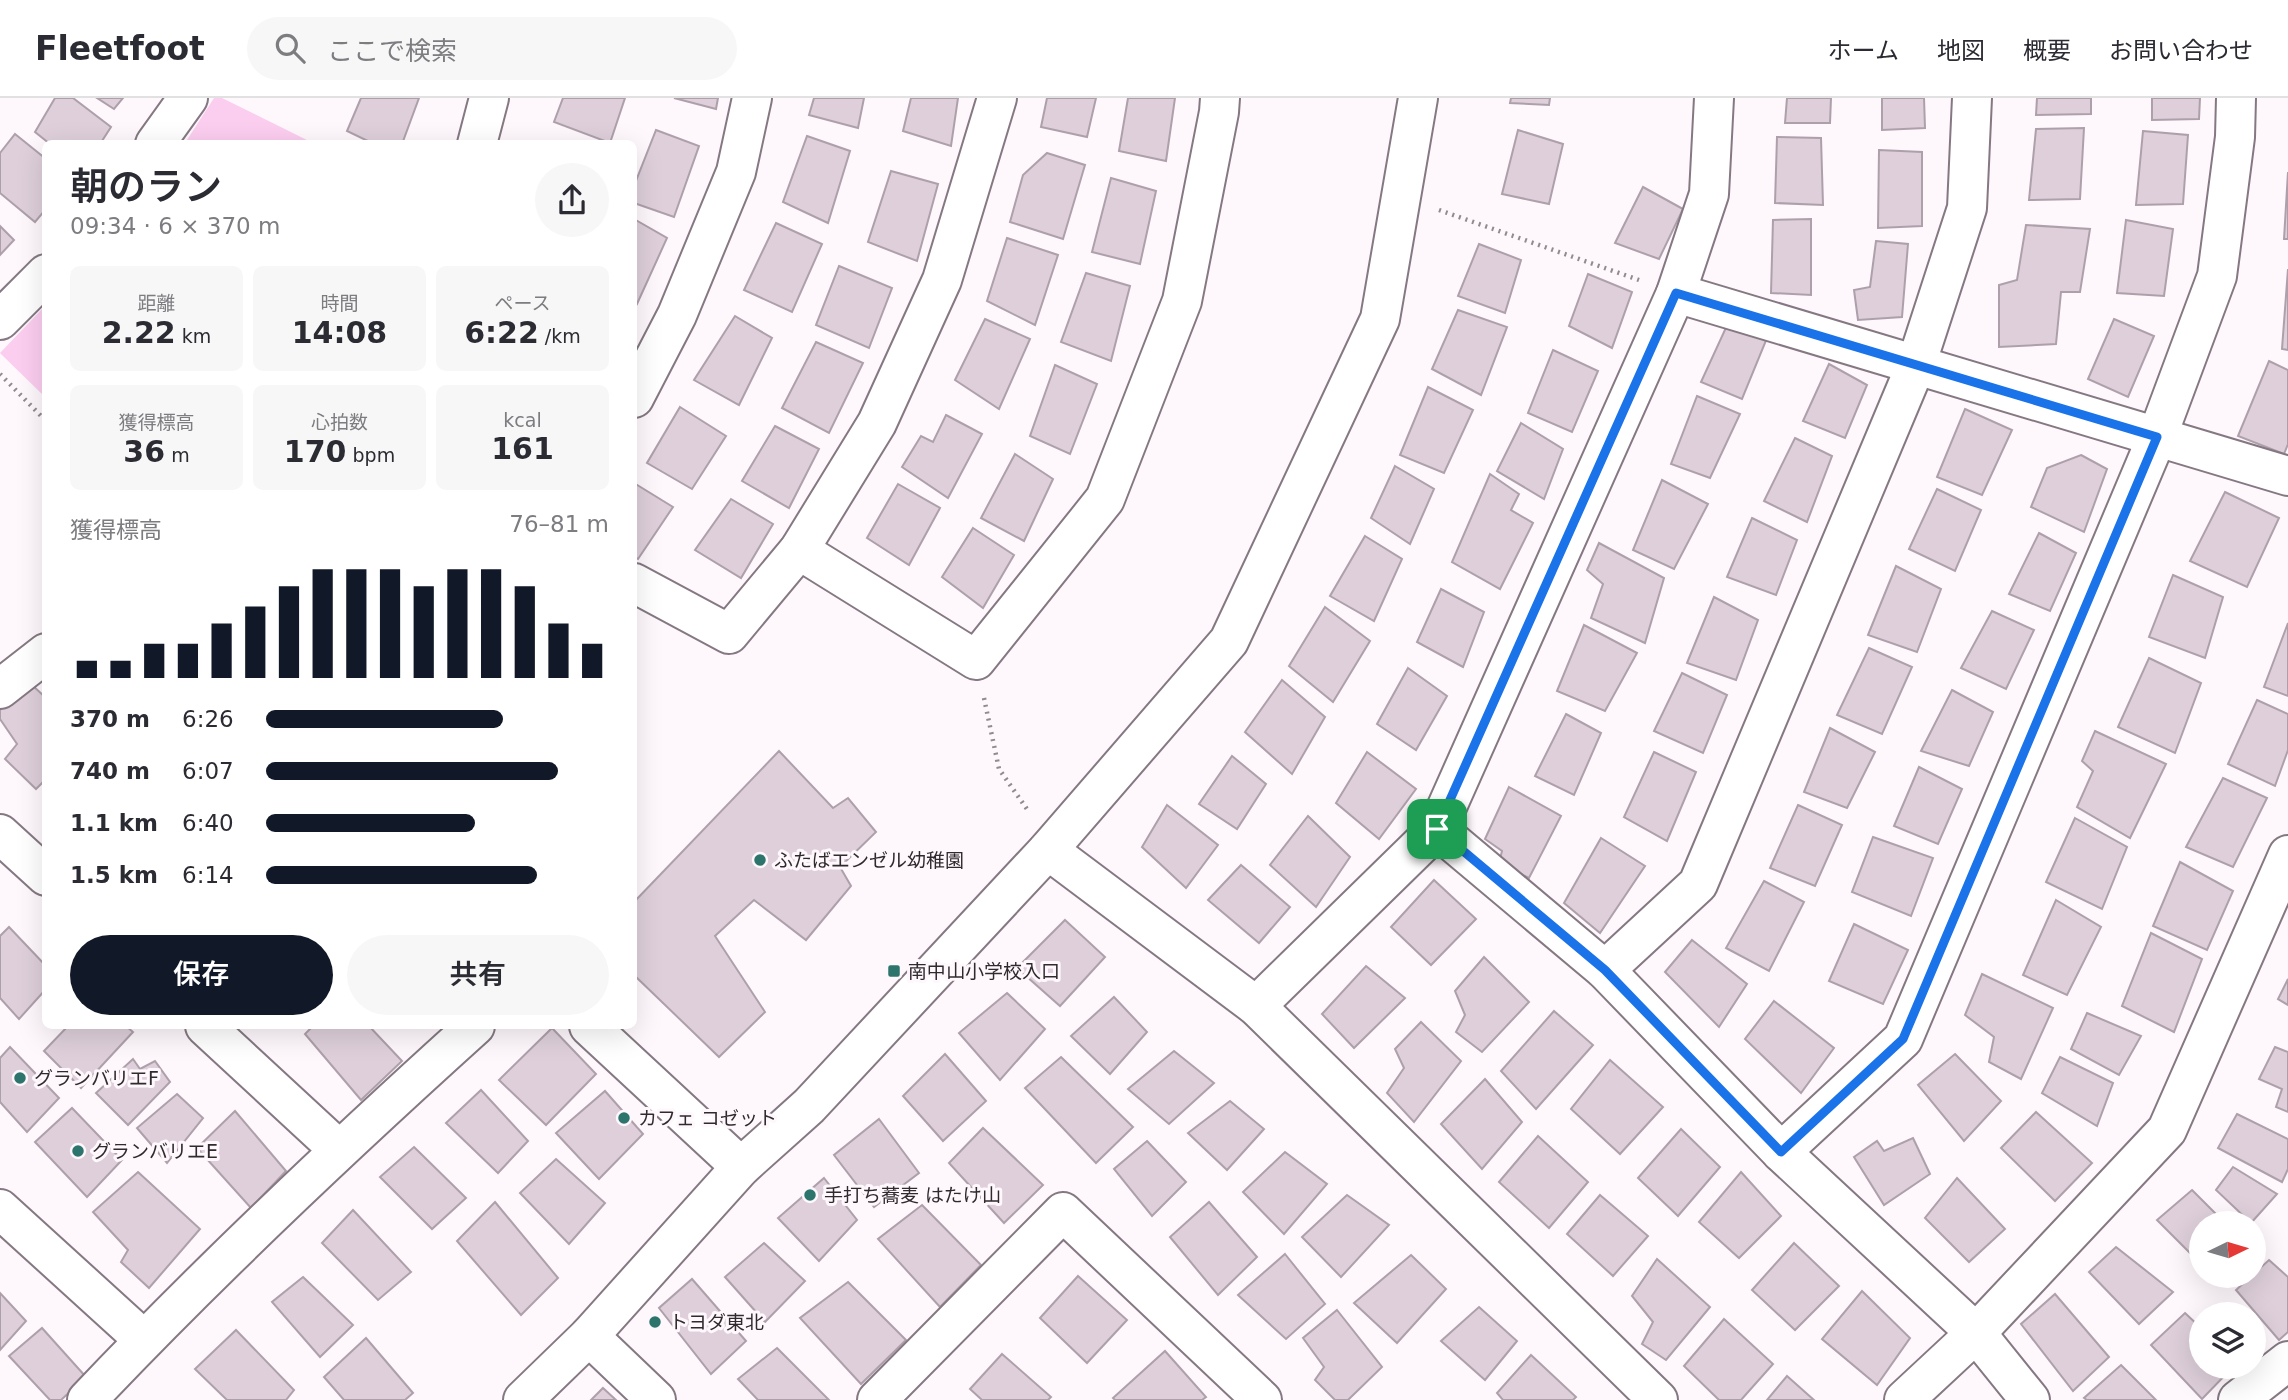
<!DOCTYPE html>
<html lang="ja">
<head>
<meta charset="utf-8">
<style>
	:root { --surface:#fff; --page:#f7f7f7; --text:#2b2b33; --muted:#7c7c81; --line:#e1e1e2; --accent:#111827 }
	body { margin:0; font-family:"DejaVu Sans","Noto Sans JP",sans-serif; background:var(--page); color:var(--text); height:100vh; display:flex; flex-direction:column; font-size:26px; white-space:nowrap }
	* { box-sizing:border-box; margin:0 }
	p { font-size:23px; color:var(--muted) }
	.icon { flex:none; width:38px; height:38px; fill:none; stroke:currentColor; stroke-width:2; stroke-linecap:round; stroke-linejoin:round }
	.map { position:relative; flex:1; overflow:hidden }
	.drawer { position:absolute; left:42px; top:42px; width:595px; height:889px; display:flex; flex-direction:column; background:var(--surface); border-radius:10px; box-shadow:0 7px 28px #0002 }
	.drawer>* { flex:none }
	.needle { width:46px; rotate:85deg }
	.tools { position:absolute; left:2189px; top:1113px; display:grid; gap:14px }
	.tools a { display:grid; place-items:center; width:77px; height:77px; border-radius:50%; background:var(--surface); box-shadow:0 7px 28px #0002; font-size:35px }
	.pin { position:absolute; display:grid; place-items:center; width:60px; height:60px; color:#fff; margin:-30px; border-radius:14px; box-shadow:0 4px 10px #0006 }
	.round { display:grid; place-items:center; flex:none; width:74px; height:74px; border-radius:37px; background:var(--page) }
	.overview { display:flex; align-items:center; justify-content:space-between; height:119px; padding:0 28px }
	h1 { font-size:38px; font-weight:600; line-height:52px }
	.stats { display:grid; grid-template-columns:repeat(3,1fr); gap:10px; height:119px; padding:7px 28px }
	.stats div { display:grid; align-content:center; border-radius:10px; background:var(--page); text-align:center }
	.stats b { font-size:30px; font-weight:600 }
	.stats small { font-size:19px; font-weight:400 }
	.stats p { font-size:19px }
	.chart { height:196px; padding:14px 28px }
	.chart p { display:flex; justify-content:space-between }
	.chart svg { width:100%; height:126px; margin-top:7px; stroke:var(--accent); stroke-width:6 }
	.action { display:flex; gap:14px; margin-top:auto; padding:14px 28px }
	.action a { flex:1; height:80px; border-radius:42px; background:var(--accent); color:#fff; font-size:28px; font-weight:600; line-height:80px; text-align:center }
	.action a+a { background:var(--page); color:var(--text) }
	ul { padding:0 28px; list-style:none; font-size:23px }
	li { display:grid; grid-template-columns:112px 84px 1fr; align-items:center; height:52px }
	li i { height:18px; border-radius:9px; background:var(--accent) }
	header { display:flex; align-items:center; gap:42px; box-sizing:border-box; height:98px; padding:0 35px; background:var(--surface); border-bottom:2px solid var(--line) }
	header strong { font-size:33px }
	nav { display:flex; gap:38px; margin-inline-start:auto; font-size:24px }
	.search { width:490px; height:63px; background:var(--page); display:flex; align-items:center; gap:18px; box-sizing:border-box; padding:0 24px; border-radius:38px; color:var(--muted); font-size:26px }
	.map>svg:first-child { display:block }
</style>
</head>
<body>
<header>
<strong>Fleetfoot</strong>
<div class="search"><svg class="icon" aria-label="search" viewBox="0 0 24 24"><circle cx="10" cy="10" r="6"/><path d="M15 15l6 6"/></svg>ここで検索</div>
<nav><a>ホーム</a><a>地図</a><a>概要</a><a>お問い合わせ</a></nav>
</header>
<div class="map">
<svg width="2288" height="1302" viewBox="0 0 2288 1302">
	<rect width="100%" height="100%" fill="#fef7fc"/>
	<g fill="#fbcdef">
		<polygon points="214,0 222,0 313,45 185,45"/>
		<polygon points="45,208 45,299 0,255"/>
	</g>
	<g fill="#decfda" stroke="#aea0aa" stroke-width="2">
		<polygon points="55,0 73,0 111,29 100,46 50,46 35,34"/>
		<polygon points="97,0 123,0 114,11"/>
		<polygon points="361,0 419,0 402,46 374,46 347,33"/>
		<polygon points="563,0 625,0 610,45 554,24"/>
		<polygon points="674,0 718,0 716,11"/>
		<polygon points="814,0 864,0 858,30 809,17"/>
		<polygon points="911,0 958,0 951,48 903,33"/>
		<polygon points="1047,0 1096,0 1087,39 1041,29"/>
		<polygon points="1128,0 1175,0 1166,63 1119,53"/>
		<polygon points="1511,0 1550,0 1549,7 1510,5"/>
		<polygon points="1787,0 1831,0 1830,25 1785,25"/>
		<polygon points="1882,0 1924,0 1925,30 1882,32"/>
		<polygon points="2037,0 2091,0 2091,16 2036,17"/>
		<polygon points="2152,0 2200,0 2199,21 2152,22"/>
		<polygon points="2084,30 2080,101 2029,102 2036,31"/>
		<polygon points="656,32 699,48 674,119 634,105 634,88"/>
		<polygon points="1518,32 1563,46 1549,106 1502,96"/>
		<polygon points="2143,33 2188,37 2183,106 2136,107"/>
		<polygon points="15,36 46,61 46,111 35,124 0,95 0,55"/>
		<polygon points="807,38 850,53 828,125 783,104"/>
		<polygon points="1777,39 1821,40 1823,107 1775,105"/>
		<polygon points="1879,52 1922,54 1922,128 1878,130"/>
		<polygon points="1047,55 1085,67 1063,141 1010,124 1023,77"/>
		<polygon points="891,73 938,86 917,163 868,144"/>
		<polygon points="2288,74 2288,141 2284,141"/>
		<polygon points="1111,80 1156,93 1140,166 1092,154"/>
		<polygon points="1643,89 1683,111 1659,161 1615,145"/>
		<polygon points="634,121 667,140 637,206 634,204"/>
		<polygon points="1811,121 1811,197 1771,195 1773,122"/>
		<polygon points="2126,122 2173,131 2164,198 2117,195"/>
		<polygon points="776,125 822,146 792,214 744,192"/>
		<polygon points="2026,127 2090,131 2080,194 2061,194 2056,246 1999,249 1999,187 2017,182"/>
		<polygon points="0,128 14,142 0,157"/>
		<polygon points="1007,140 1058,157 1035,227 987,203"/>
		<polygon points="1876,143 1908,146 1902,219 1858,222 1854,192 1870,189"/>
		<polygon points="1479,146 1521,162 1505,215 1458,198"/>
		<polygon points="839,168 892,190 869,250 816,227"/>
		<polygon points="2288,171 2288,252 2282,251"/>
		<polygon points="1086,175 1130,188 1111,263 1061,244"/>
		<polygon points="1588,176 1632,194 1612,250 1569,228"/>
		<polygon points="1458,212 1507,229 1481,297 1432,271"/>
		<polygon points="735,218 772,240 739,307 694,282"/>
		<polygon points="985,221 1030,241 999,311 955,282"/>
		<polygon points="2114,221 2154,238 2128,299 2088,281"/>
		<polygon points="1729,223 1767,240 1742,301 1701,284"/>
		<polygon points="816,244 863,265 829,335 782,310"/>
		<polygon points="1553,252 1598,273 1572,334 1528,315"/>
		<polygon points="2269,263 2288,272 2288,346 2284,356 2238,338"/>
		<polygon points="1829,266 1867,287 1845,340 1803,323"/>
		<polygon points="1055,267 1097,286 1070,356 1030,338"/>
		<polygon points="1428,289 1473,312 1444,375 1400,357"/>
		<polygon points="1697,298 1740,316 1710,380 1671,366"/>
		<polygon points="680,309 726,338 692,391 647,365"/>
		<polygon points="1965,311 2012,332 1982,397 1937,379"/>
		<polygon points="946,317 982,336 948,400 902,369 921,338 933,344"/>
		<polygon points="1521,325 1563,351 1544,401 1497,373"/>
		<polygon points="775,328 819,351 789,410 742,383"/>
		<polygon points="1795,340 1832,358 1807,424 1764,403"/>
		<polygon points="1015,356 1053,381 1024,443 981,420"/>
		<polygon points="2081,357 2107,371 2084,434 2031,409 2047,370"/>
		<polygon points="1395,368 1434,391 1410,446 1371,420"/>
		<polygon points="1490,376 1519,396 1511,412 1533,425 1500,491 1452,464"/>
		<polygon points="1662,382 1708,406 1674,471 1633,452"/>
		<polygon points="634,385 673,409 638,461 634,459"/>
		<polygon points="898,386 940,410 909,467 867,440"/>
		<polygon points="1937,391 1981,412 1955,473 1909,451"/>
		<polygon points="2225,394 2279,420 2247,489 2190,463"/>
		<polygon points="731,401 773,426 741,480 695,452"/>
		<polygon points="1752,420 1797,442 1776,497 1727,479"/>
		<polygon points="973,430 1014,457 983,510 942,479"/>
		<polygon points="2039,435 2076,455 2050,513 2009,496"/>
		<polygon points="1365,438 1402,461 1374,523 1330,498"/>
		<polygon points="1599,445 1664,480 1645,545 1591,520 1603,486 1587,472"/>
		<polygon points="1896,468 1941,491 1917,554 1868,537"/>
		<polygon points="2173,477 2223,499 2205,560 2149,539"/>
		<polygon points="1441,491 1484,514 1463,569 1417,544"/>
		<polygon points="1714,499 1758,522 1736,582 1687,565"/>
		<polygon points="1325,509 1370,543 1333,604 1289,568"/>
		<polygon points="1992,513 2034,532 2006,591 1961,570"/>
		<polygon points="2288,525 2288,598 2264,589"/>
		<polygon points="1584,527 1637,555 1605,613 1557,593"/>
		<polygon points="1869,550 1912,569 1882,636 1837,617"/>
		<polygon points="2149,560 2201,585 2175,655 2118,629"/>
		<polygon points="1408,570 1447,598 1416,652 1377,626"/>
		<polygon points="1682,575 1727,597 1703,655 1654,633"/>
		<polygon points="1282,582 1325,619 1292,676 1245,634"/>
		<polygon points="31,586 46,600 46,681 36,691 5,661 17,646 0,621 0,612"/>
		<polygon points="1952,592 1993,614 1969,668 1921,653"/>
		<polygon points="2257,602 2288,616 2288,652 2275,688 2228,666"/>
		<polygon points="1566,616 1601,635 1574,697 1535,678"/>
		<polygon points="1830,630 1875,654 1847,710 1804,694"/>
		<polygon points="2095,633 2166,666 2130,740 2077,709 2093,673 2082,663"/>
		<polygon points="779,653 833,710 848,700 876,734 840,769 851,788 806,842 754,802 715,838 765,914 719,959 634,877 634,804"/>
		<polygon points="1367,654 1416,691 1379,741 1336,705"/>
		<polygon points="1654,654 1696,674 1667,743 1624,719"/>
		<polygon points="1232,658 1266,686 1237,731 1199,706"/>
		<polygon points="1919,669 1962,691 1938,746 1894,728"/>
		<polygon points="2223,680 2267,700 2233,769 2186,749"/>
		<polygon points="1509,689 1561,718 1529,780 1499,765 1502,753 1485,741"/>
		<polygon points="1167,707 1218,747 1186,790 1142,749"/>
		<polygon points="1798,707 1842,727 1815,788 1770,770"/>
		<polygon points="1308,718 1350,759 1316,809 1270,767"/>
		<polygon points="2075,720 2127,749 2102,811 2046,784"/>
		<polygon points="1873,739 1933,760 1911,818 1852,794"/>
		<polygon points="1601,740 1645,768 1600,835 1564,805"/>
		<polygon points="2180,764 2233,793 2207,852 2153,828"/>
		<polygon points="1241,767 1290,809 1259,845 1208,802"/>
		<polygon points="1434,782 1476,821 1431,867 1391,829"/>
		<polygon points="1764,783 1804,804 1769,873 1726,850"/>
		<polygon points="2056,802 2101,829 2067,897 2023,877"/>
		<polygon points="1065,822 1105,859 1060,908 1017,870"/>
		<polygon points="1854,826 1908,852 1883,906 1829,883"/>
		<polygon points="9,829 46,868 46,891 19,921 0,900 0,838"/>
		<polygon points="2151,835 2202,861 2174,934 2122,908"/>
		<polygon points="1692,842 1747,886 1719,929 1665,874"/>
		<polygon points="1484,859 1529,904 1482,954 1456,934 1465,917 1455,893"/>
		<polygon points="1366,868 1405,900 1354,950 1322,916"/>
		<polygon points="1982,876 2053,910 2021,981 1989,964 1994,939 1965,917"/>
		<polygon points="2288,881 2288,907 2278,901"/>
		<polygon points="1007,895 1045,931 1000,982 959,935"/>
		<polygon points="1114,899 1147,934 1110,976 1071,938"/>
		<polygon points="1774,903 1834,950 1801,995 1745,941"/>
		<polygon points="1554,913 1593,947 1536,1011 1501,973"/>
		<polygon points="2087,915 2141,938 2119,977 2071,951"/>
		<polygon points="1421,924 1461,963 1414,1024 1387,995 1404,970 1395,951"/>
		<polygon points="68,928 126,928 133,934 81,990 44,953"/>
		<polygon points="313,928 369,928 402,963 361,1002 305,936"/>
		<polygon points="552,930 596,976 546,1027 499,982"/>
		<polygon points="10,949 59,1000 27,1034 0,1004 0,960"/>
		<polygon points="2275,949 2288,954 2288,1014 2276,1009 2282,991 2259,981"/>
		<polygon points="1174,953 1214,985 1169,1026 1128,991"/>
		<polygon points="945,956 986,1003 943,1043 903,998"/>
		<polygon points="1955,956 2001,1003 1964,1043 1918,987"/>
		<polygon points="1061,959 1133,1029 1096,1065 1025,990"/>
		<polygon points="2060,959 2113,985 2097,1028 2042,995"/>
		<polygon points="133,961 140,971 155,963 170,984 128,1027 96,995"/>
		<polygon points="1610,962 1663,1009 1620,1056 1571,1011"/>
		<polygon points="1485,981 1522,1024 1482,1071 1441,1026"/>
		<polygon points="481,992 528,1043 498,1075 446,1025"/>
		<polygon points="605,993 643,1036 599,1081 556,1035"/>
		<polygon points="177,996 203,1020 167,1065 137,1030"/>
		<polygon points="1230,1003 1264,1031 1227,1072 1188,1035"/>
		<polygon points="72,1010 122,1062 87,1099 35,1044"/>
		<polygon points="235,1013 286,1073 251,1110 197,1050"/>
		<polygon points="2036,1014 2092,1065 2055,1103 2001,1050"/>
		<polygon points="2237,1016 2288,1041 2288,1071 2282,1084 2218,1050"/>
		<polygon points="879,1021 919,1075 874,1109 834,1057"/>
		<polygon points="983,1030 1043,1087 1004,1125 949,1065"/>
		<polygon points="1681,1031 1720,1069 1678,1118 1638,1080"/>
		<polygon points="1538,1038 1588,1084 1549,1130 1499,1084"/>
		<polygon points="1913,1040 1930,1076 1884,1107 1854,1059 1877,1043 1884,1053"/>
		<polygon points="1147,1043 1186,1084 1152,1118 1114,1071"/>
		<polygon points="414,1049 466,1100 432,1131 380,1079"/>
		<polygon points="1285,1054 1327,1086 1284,1136 1243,1094"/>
		<polygon points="556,1061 605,1105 569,1146 520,1095"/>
		<polygon points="2233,1069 2277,1096 2251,1125 2216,1092"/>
		<polygon points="138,1074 200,1131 149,1190 121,1164 128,1152 93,1114"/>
		<polygon points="1741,1074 1781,1118 1739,1160 1699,1124"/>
		<polygon points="824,1080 857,1122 819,1163 778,1120"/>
		<polygon points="1957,1080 2005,1131 1969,1164 1925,1120"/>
		<polygon points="2192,1092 2225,1125 2202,1125 2202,1167 2157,1122"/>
		<polygon points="1347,1097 1389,1127 1341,1179 1302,1139"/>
		<polygon points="1600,1097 1648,1138 1613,1178 1567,1136"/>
		<polygon points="495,1104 558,1180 521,1217 457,1143"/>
		<polygon points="1209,1104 1257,1159 1218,1197 1170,1139"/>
		<polygon points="922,1107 981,1167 940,1209 878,1141"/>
		<polygon points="353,1112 411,1174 378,1202 322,1145"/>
		<polygon points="764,1145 805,1183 765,1224 725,1179"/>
		<polygon points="1794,1145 1839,1188 1795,1232 1752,1192"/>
		<polygon points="2116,1149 2173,1194 2139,1226 2089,1174"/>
		<polygon points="1285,1156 1325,1206 1286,1241 1238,1197"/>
		<polygon points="1411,1157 1446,1191 1397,1245 1354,1205"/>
		<polygon points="1657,1161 1710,1209 1666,1262 1642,1246 1653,1224 1632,1198"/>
		<polygon points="2269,1162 2288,1179 2288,1234 2279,1242 2236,1192"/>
		<polygon points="1078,1178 1127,1222 1087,1265 1040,1220"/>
		<polygon points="303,1179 353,1227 320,1259 272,1204"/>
		<polygon points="692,1181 746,1243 711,1276 659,1210"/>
		<polygon points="848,1184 906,1242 861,1286 800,1220"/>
		<polygon points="1862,1193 1910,1240 1877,1287 1822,1241"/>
		<polygon points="0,1195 26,1223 0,1252"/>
		<polygon points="2055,1196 2109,1259 2073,1293 2021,1226"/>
		<polygon points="1479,1209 1517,1243 1485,1282 1441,1243"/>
		<polygon points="1337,1212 1382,1269 1348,1302 1335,1302 1315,1282 1324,1269 1303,1240"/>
		<polygon points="2185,1215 2202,1231 2202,1269 2233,1269 2202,1301 2151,1247"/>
		<polygon points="1724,1221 1773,1266 1741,1302 1719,1302 1684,1268"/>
		<polygon points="42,1230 86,1279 61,1302 50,1302 9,1258"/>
		<polygon points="236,1232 294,1292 286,1302 227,1302 195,1271"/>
		<polygon points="366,1240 413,1295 405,1302 344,1302 324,1279"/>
		<polygon points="777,1250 829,1302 758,1302 738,1281"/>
		<polygon points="1165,1253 1206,1299 1202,1302 1115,1302 1113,1300"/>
		<polygon points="1002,1256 1051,1299 1048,1302 982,1302 970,1291"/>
		<polygon points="1531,1257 1576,1299 1573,1302 1503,1302 1497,1295"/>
		<polygon points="2121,1267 2156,1302 2087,1302 2084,1300"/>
		<polygon points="1787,1278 1814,1302 1767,1302"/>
		<polygon points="603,1290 616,1302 591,1302"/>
	</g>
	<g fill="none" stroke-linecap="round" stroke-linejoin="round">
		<defs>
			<g id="minor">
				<polyline points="155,46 188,0"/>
				<polyline points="477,46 489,0"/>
				<polyline points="1676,195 2288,378"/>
				<polyline points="0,222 46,176"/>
				<polyline points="634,300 677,217 736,74 752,0"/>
				<polyline points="799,452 976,562 1105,401 1182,203 1219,14 1220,0"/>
				<polyline points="634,485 729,536 799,452 877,325 942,182 997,0"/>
				<polyline points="0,591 46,555"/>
				<polyline points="1437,731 1605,872 1781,1054 1976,1235 2030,1302"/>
				<polyline points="0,736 46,778"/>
				<polyline points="1048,752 1256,908 1658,1302"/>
				<polyline points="1605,872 1698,786 1916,267 1967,110 1972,0"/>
				<polyline points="1256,908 1437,731 1676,195 1709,96 1714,0"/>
				<polyline points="205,928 338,1051"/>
				<polyline points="589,928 741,1069"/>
				<polyline points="1781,1054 1903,941 2157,339 2217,178 2235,39 2236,0"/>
				<polyline points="0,1111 144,1242"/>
				<polyline points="589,1238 656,1302"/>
				<path d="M 87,1302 C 211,1171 342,1048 475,928"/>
				<polyline points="877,1302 1063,1114 1262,1302"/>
				<polyline points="1904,1302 1976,1235 2167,1032 2288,757"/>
				<polyline points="2238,1302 2288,1263"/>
			</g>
			<polyline id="tertiary" points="523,1302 589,1238 741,1069 809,1008 1048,752 1229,543 1380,221 1418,0"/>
		</defs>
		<use href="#minor" stroke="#857882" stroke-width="42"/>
		<use href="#tertiary" stroke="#857882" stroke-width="42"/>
		<g stroke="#918a8f" stroke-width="4.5" stroke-dasharray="2 5" stroke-linecap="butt">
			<polyline points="1439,112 1639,182"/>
			<polyline points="0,276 46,323"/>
			<polyline points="984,600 999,671 1029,714"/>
		</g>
		<use href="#minor" stroke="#fff" stroke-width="38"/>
		<use href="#tertiary" stroke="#fff" stroke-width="38"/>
	</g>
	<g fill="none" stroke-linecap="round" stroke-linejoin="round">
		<defs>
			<polygon id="route" points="1676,195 2157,339 1903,941 1781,1054 1605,872 1437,731"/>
		</defs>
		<use href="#route" stroke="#fff" stroke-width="14"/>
		<use href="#route" stroke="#1a73e8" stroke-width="9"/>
	</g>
	<g fill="#2d746d" stroke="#fef7fc" stroke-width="2.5">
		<circle cx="760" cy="762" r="7"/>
		<rect x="887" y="866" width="14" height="14" rx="3.5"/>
		<circle cx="20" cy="980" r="7"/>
		<circle cx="624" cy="1020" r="7"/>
		<circle cx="78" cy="1053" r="7"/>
		<circle cx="810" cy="1097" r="7"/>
		<circle cx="655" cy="1224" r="7"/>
	</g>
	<g text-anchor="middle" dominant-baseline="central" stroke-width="6" stroke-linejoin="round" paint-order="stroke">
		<g font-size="19" fill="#302a2e" stroke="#fef7fc" text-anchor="start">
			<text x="774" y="762">ふたばエンゼル幼稚園</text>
			<text x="908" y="873">南中山小学校入口</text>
			<text x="34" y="980">グランバリエF</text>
			<text x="638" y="1020">カフェ コゼット</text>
			<text x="92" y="1053">グランバリエE</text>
			<text x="824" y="1097">手打ち蕎麦 はたけ山</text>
			<text x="669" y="1224">トヨダ東北</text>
		</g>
	</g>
</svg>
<div class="tools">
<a><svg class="needle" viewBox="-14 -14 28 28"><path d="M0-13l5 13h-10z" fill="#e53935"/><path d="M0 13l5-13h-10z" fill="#7c7c81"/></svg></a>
<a><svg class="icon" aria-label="layers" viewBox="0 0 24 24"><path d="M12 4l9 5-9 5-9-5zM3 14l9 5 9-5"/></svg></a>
</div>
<div class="pin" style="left:1437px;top:731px;background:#1e9e55"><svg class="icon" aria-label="arrive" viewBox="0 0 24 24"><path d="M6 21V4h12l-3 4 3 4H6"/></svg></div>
<section class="drawer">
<div class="overview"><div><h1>朝のラン</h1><p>09:34 · 6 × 370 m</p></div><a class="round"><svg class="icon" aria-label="share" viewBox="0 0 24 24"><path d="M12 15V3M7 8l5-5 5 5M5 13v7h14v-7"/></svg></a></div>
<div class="stats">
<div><p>距離</p><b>2.22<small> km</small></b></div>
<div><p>時間</p><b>14:08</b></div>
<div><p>ペース</p><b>6:22<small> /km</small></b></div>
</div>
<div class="stats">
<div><p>獲得標高</p><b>36<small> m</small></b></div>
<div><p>心拍数</p><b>170<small> bpm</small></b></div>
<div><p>kcal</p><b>161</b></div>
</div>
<div class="chart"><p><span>獲得標高</span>76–81 m</p>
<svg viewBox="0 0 160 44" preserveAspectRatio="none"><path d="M5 44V38M15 44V38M25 44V32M35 44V32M45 44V25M55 44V19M65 44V12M75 44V6M85 44V6M95 44V6M105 44V12M115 44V6M125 44V6M135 44V12M145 44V25M155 44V32"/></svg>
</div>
<ul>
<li><b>370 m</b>6:26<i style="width:69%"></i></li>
<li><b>740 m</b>6:07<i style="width:85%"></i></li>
<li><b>1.1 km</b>6:40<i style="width:61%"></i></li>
<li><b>1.5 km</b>6:14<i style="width:79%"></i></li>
</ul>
<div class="action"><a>保存</a><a>共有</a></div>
</section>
</div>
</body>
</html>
